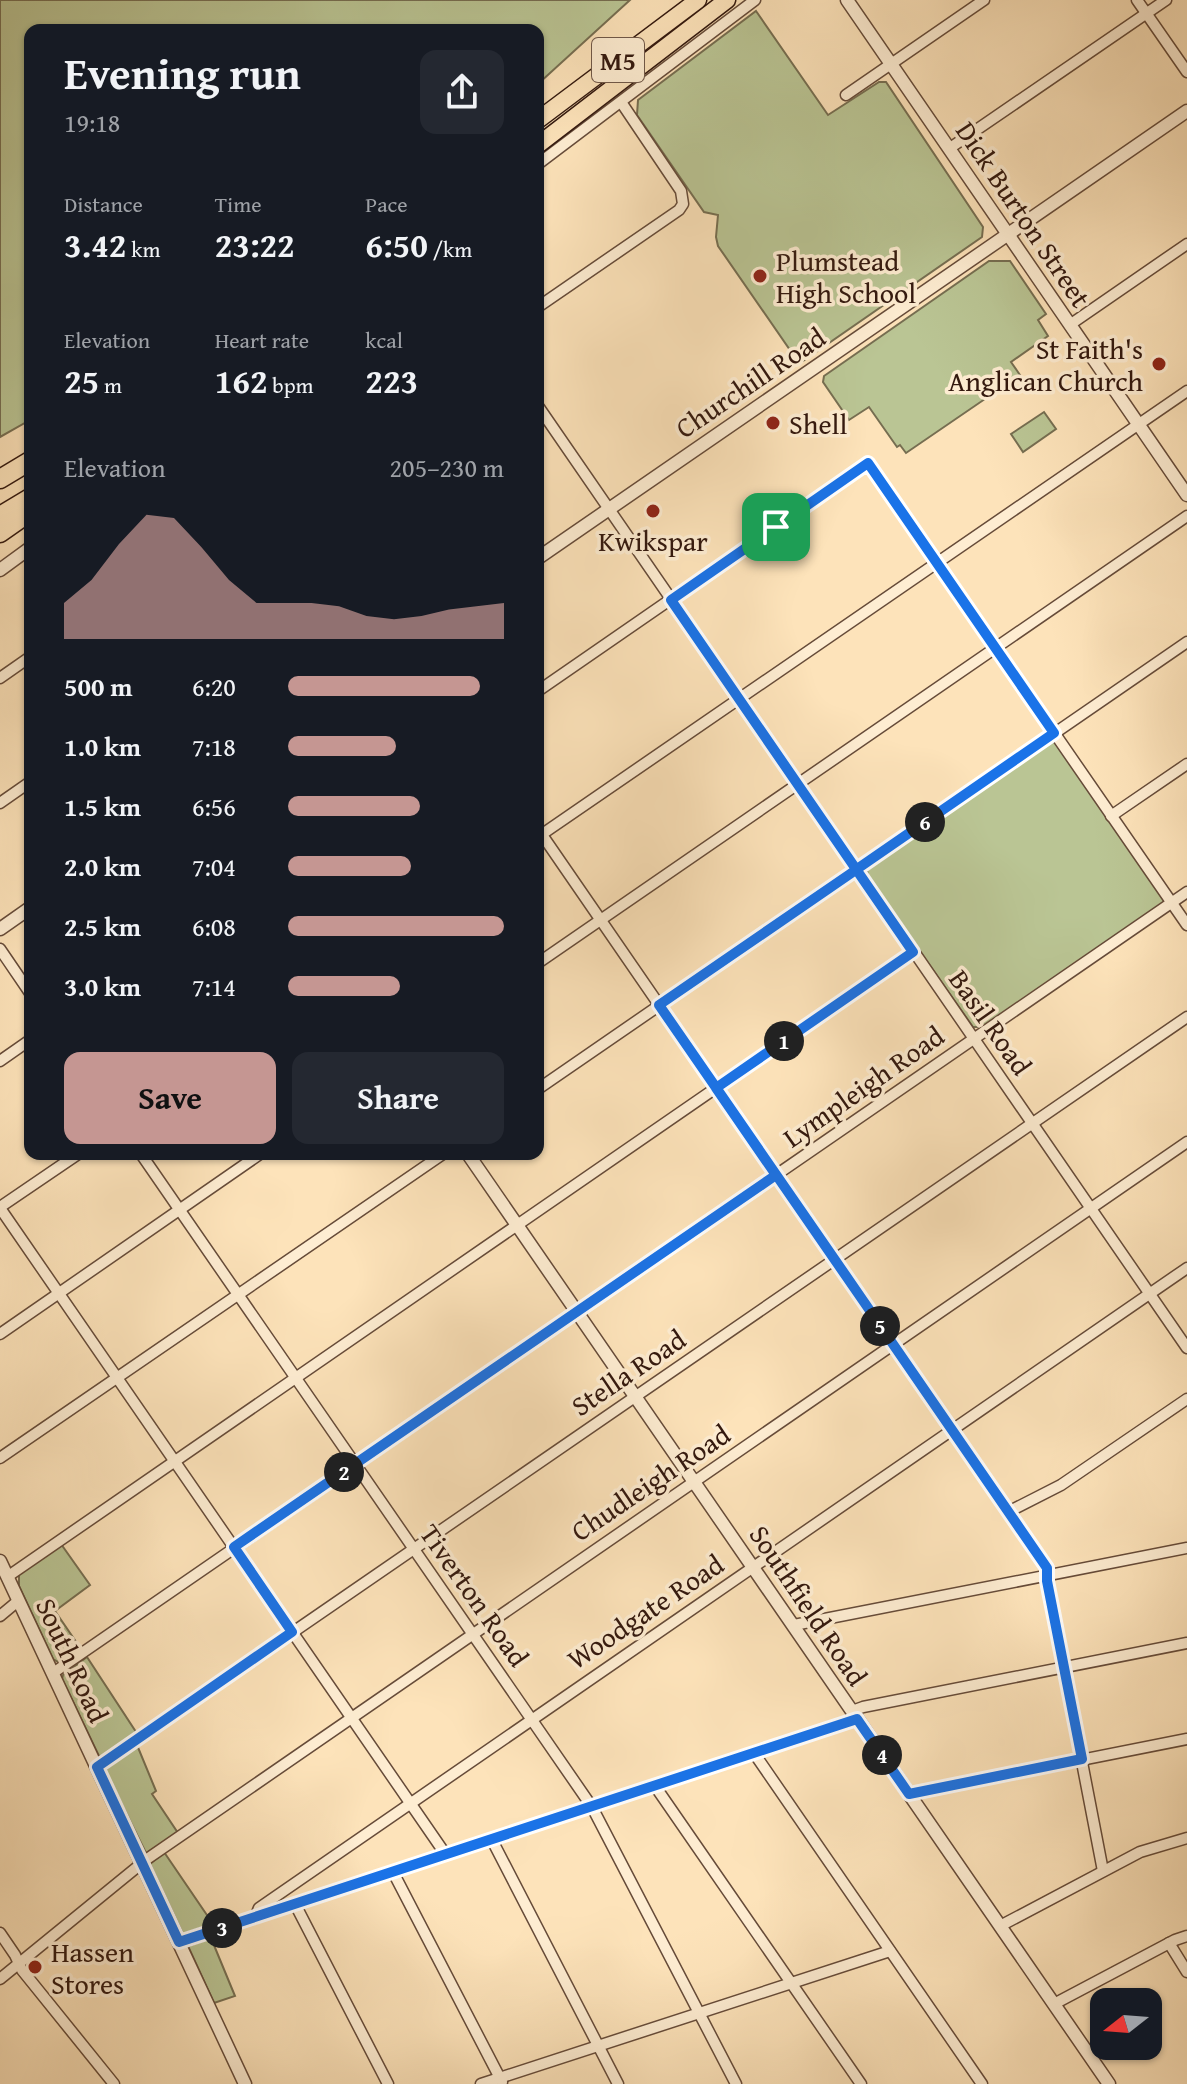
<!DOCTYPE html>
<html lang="en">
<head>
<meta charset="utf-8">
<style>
	:root { --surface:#171b24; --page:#242831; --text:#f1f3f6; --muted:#9ea1a6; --accent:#c59692 }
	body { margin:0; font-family:"Gentium Book Plus",serif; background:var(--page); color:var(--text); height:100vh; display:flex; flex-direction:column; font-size:30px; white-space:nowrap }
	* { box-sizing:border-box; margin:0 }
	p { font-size:26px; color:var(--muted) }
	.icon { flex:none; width:44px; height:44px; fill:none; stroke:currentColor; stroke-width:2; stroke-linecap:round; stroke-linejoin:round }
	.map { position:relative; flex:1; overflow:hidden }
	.panel { position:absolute; left:24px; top:24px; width:520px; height:1136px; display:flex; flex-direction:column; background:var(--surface); border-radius:16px; box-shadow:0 2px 6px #0004 }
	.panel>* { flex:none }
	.needle { width:52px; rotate:253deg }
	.fabs { position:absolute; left:1090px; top:1988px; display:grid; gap:16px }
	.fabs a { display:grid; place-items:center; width:72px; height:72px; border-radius:16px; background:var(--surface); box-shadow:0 2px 6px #0004; font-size:40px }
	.pin { position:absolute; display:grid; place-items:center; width:68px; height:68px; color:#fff; margin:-34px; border-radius:16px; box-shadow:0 4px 12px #0006 }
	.km { position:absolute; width:40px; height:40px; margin:-20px; border-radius:50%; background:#222; color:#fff; font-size:22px; line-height:40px; text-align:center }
	.round { display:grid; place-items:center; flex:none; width:84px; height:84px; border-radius:16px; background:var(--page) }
	.summary { display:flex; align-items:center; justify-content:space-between; height:136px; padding:0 40px }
	h1 { font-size:44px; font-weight:600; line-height:60px }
	.stats { display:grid; grid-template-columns:repeat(3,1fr); gap:12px; height:136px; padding:8px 40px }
	.stats div { display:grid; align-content:center }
	.stats b { font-size:34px; font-weight:600 }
	.stats small { font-size:22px; font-weight:400 }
	.stats p { font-size:22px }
	.chart { height:224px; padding:16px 40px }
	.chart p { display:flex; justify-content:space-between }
	.chart svg { width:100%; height:144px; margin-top:8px; fill:var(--accent); opacity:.7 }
	.cta { display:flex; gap:16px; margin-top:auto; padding:16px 40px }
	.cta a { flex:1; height:92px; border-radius:16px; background:var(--accent); color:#111; font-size:32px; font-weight:600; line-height:92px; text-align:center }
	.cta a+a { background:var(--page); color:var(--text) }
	ul { padding:0 40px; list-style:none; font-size:26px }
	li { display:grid; grid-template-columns:128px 96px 1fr; align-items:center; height:60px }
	li i { height:20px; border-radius:10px; background:var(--accent) }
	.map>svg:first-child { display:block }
</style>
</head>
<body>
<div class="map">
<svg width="1187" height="2084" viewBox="0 0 1187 2084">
	<rect width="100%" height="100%" fill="#fde3ba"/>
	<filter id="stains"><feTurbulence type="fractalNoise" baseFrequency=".0025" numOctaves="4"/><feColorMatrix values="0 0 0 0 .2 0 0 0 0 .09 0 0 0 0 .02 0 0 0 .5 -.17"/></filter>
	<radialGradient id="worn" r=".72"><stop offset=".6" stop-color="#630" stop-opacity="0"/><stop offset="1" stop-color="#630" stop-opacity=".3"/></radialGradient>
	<g fill="#bac594" stroke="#766e51" stroke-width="2">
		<polygon points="0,0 630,0 538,84 538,30 30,30 30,420 0,437"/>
		<polygon points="756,11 828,115 879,82 886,82 983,227 982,237 803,361 790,350 718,246 716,237 718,215 704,212 637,115 638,100"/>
		<polygon points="989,261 1010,261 1046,314 1038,320 1048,336 1011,362 1020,375 906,453 900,445 897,447 869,407 849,420 823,382 824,376"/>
		<polygon points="1044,412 1056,429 1023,452 1011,434"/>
		<polygon points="1056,738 1167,901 983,1027 973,1027 868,878 867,870"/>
		<polygon points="61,1544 90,1585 55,1611 81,1649 60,1663 53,1659 19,1586 19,1573"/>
		<polygon points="87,1657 138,1735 103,1757 99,1756 62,1679 63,1675"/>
		<polygon points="137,1745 156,1791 152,1794 178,1833 146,1853 105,1770"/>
		<polygon points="164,1852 213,1924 183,1934 150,1864"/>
		<polygon points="211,1938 235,1996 214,2003 188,1946"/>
	</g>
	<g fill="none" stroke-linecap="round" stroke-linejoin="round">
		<defs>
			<g id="minor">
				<polyline points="1137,0 1187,72"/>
				<polyline points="846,95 984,0"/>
				<polyline points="950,148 1166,0"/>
				<polyline points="538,164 755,0"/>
				<polyline points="538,307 679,210 683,204 681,191 621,102"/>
				<polyline points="1071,324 1187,244"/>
				<polyline points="538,406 1187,1348"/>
				<polyline points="0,678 30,657"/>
				<polyline points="538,691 868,463 1187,925"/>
				<polyline points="0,803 30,782"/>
				<polyline points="1111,816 1187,764"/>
				<polyline points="538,829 1047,1568 1047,1581 1103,1871"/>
				<polyline points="538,837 1187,391"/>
				<polyline points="0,949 30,993"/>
				<polyline points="538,963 1187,516"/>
				<polyline points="0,1061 30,1040"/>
				<polyline points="538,1089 1187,642"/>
				<polyline points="141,1154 592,1807 736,2084"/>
				<polyline points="0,1207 78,1154"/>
				<polyline points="0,1208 446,1855"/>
				<polyline points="0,1334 260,1154"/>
				<polyline points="0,1458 443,1154"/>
				<polyline points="1008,1512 1061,1485 1187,1399"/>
				<polyline points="7,1577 913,952"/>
				<polyline points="0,1616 18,1601"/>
				<polyline points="794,1625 1187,1548"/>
				<polyline points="53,1673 1187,892"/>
				<polyline points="852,1711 863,1707 1187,1643"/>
				<polyline points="754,1753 982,2084"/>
				<polyline points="97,1767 1187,1017"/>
				<polyline points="655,1786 861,2084"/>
				<polyline points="909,1794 1187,1739"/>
				<polyline points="492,1840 618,2084"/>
				<polyline points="393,1872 502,2082"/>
				<polyline points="295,1904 388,2084"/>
				<polyline points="255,1918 259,1908 272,1899 1187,1268"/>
				<polyline points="1000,1926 1140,1852 1187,1838"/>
				<polyline points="0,1933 15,1955 22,1970 114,2084"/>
				<polyline points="179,1942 857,1719"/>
				<polyline points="1169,1943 1187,1972"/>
				<polyline points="0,1979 147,1859 1187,1142"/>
				<polyline points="1054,2004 1175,1940 1187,1936"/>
				<polyline points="481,2084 890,1951"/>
			</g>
			<g id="tertiary">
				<polyline points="847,0 1187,495"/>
				<polyline points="538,558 1187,111"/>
				<polyline points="0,570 30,548"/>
				<polyline points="0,929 30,908"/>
				<polyline points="468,1154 1109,2084"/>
				<polyline points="0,1561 245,2084"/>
			</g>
			<g id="primary">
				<polyline points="538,120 698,0"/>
				<polyline points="538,145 727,0"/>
			</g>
			<g id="motorway">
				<polyline points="0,479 30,461"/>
				<polyline points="0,516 30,498"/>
				<polyline points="0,533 30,512"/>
			</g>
		</defs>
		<use href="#minor" stroke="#664b39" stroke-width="13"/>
		<use href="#tertiary" stroke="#664b39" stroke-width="15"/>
		<use href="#primary" stroke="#33180e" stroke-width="19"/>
		<use href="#motorway" stroke="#33180e" stroke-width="21"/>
		<use href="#minor" stroke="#feedd2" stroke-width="10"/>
		<use href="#tertiary" stroke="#feedd2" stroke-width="12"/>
		<use href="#primary" stroke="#fde3ba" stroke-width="16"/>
		<use href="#motorway" stroke="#fde3ba" stroke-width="18"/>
	</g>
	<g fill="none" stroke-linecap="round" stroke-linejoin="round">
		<defs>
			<path id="route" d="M 776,527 L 671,600 L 913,952 L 716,1088 L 776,1175 L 234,1547 L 292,1632 L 97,1767 L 179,1942 L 857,1719 L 909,1794 L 1082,1759 L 1047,1581 L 1047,1568 L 864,1302 C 795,1203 727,1104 659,1005 L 850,874 L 857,869 L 1054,733 L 868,463 L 776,527"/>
		</defs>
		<use href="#route" stroke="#fff" stroke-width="16"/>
		<use href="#route" stroke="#1a73e8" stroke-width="10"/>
	</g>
	<g fill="#8f2418" stroke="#feedd2" stroke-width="3">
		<circle cx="760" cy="276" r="8"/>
		<circle cx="1159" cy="364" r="8"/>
		<circle cx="773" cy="423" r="8"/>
		<circle cx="653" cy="511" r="8"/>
		<circle cx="35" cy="1967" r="8"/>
	</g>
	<g text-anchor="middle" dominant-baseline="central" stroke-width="7" stroke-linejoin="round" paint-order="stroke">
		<rect fill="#feedd2" stroke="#705849" stroke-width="2" x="592" y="38" width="52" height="44" rx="6"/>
		<g font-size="26" font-weight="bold" fill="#33180e">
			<text x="618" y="60">M5</text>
		</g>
		<g font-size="28" fill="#33180e" stroke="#feedd2">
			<text transform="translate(1024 214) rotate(56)">Dick Burton Street</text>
			<text transform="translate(750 382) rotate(-34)">Churchill Road</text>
			<text transform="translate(991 1022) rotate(55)">Basil Road</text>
			<text transform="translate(863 1086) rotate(-35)">Lympleigh Road</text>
			<text transform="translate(628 1372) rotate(-34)">Stella Road</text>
			<text transform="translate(650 1482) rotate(-34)">Chudleigh Road</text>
			<text transform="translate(475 1595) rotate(55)">Tiverton Road</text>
			<text transform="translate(809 1605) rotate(56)">Southfield Road</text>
			<text transform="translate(645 1611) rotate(-34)">Woodgate Road</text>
			<text transform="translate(73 1660) rotate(65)">South Road</text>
		</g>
		<g font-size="28" fill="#33180e" stroke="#feedd2" text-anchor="start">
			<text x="776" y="260">Plumstead<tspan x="776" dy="32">High School</tspan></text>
			<text x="1143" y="348" text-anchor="end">St Faith's<tspan x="1143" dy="32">Anglican Church</tspan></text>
			<text x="789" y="423">Shell</text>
			<text x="653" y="540" text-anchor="middle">Kwikspar</text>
			<text x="51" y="1951">Hassen<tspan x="51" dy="32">Stores</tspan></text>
		</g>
	</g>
	<rect width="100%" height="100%" filter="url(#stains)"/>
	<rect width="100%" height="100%" fill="url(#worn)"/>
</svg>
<div class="fabs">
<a><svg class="needle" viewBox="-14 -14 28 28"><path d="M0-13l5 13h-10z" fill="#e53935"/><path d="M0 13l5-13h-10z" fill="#9ea1a6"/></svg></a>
</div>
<div class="pin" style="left:776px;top:527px;background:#1e9e55"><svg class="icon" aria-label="arrive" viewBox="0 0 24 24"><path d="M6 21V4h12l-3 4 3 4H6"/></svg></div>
<b class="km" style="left:784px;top:1041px">1</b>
<b class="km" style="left:344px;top:1472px">2</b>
<b class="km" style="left:222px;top:1928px">3</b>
<b class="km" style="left:882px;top:1755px">4</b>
<b class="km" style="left:880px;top:1326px">5</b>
<b class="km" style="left:925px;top:822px">6</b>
<section class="panel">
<div class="summary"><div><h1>Evening run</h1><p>19:18</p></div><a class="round"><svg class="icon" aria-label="share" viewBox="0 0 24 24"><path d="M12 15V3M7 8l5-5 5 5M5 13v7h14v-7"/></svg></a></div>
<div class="stats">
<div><p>Distance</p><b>3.42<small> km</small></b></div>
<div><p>Time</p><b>23:22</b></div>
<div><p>Pace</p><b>6:50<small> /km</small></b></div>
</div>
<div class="stats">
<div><p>Elevation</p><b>25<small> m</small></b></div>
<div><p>Heart rate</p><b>162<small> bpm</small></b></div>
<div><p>kcal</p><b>223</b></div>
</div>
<div class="chart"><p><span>Elevation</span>205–230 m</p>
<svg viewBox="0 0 160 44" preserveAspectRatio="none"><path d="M0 44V33L10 26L20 15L30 6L40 7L50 16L60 26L70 33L80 33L90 33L100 34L110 37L120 38L130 37L140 35L150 34L160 33V44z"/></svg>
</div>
<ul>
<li><b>500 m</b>6:20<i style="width:89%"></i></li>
<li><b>1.0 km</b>7:18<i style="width:50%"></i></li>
<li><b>1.5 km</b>6:56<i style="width:61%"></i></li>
<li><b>2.0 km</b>7:04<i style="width:57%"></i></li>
<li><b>2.5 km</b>6:08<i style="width:100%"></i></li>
<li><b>3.0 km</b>7:14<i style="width:52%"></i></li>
</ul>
<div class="cta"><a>Save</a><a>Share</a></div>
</section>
</div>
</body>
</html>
